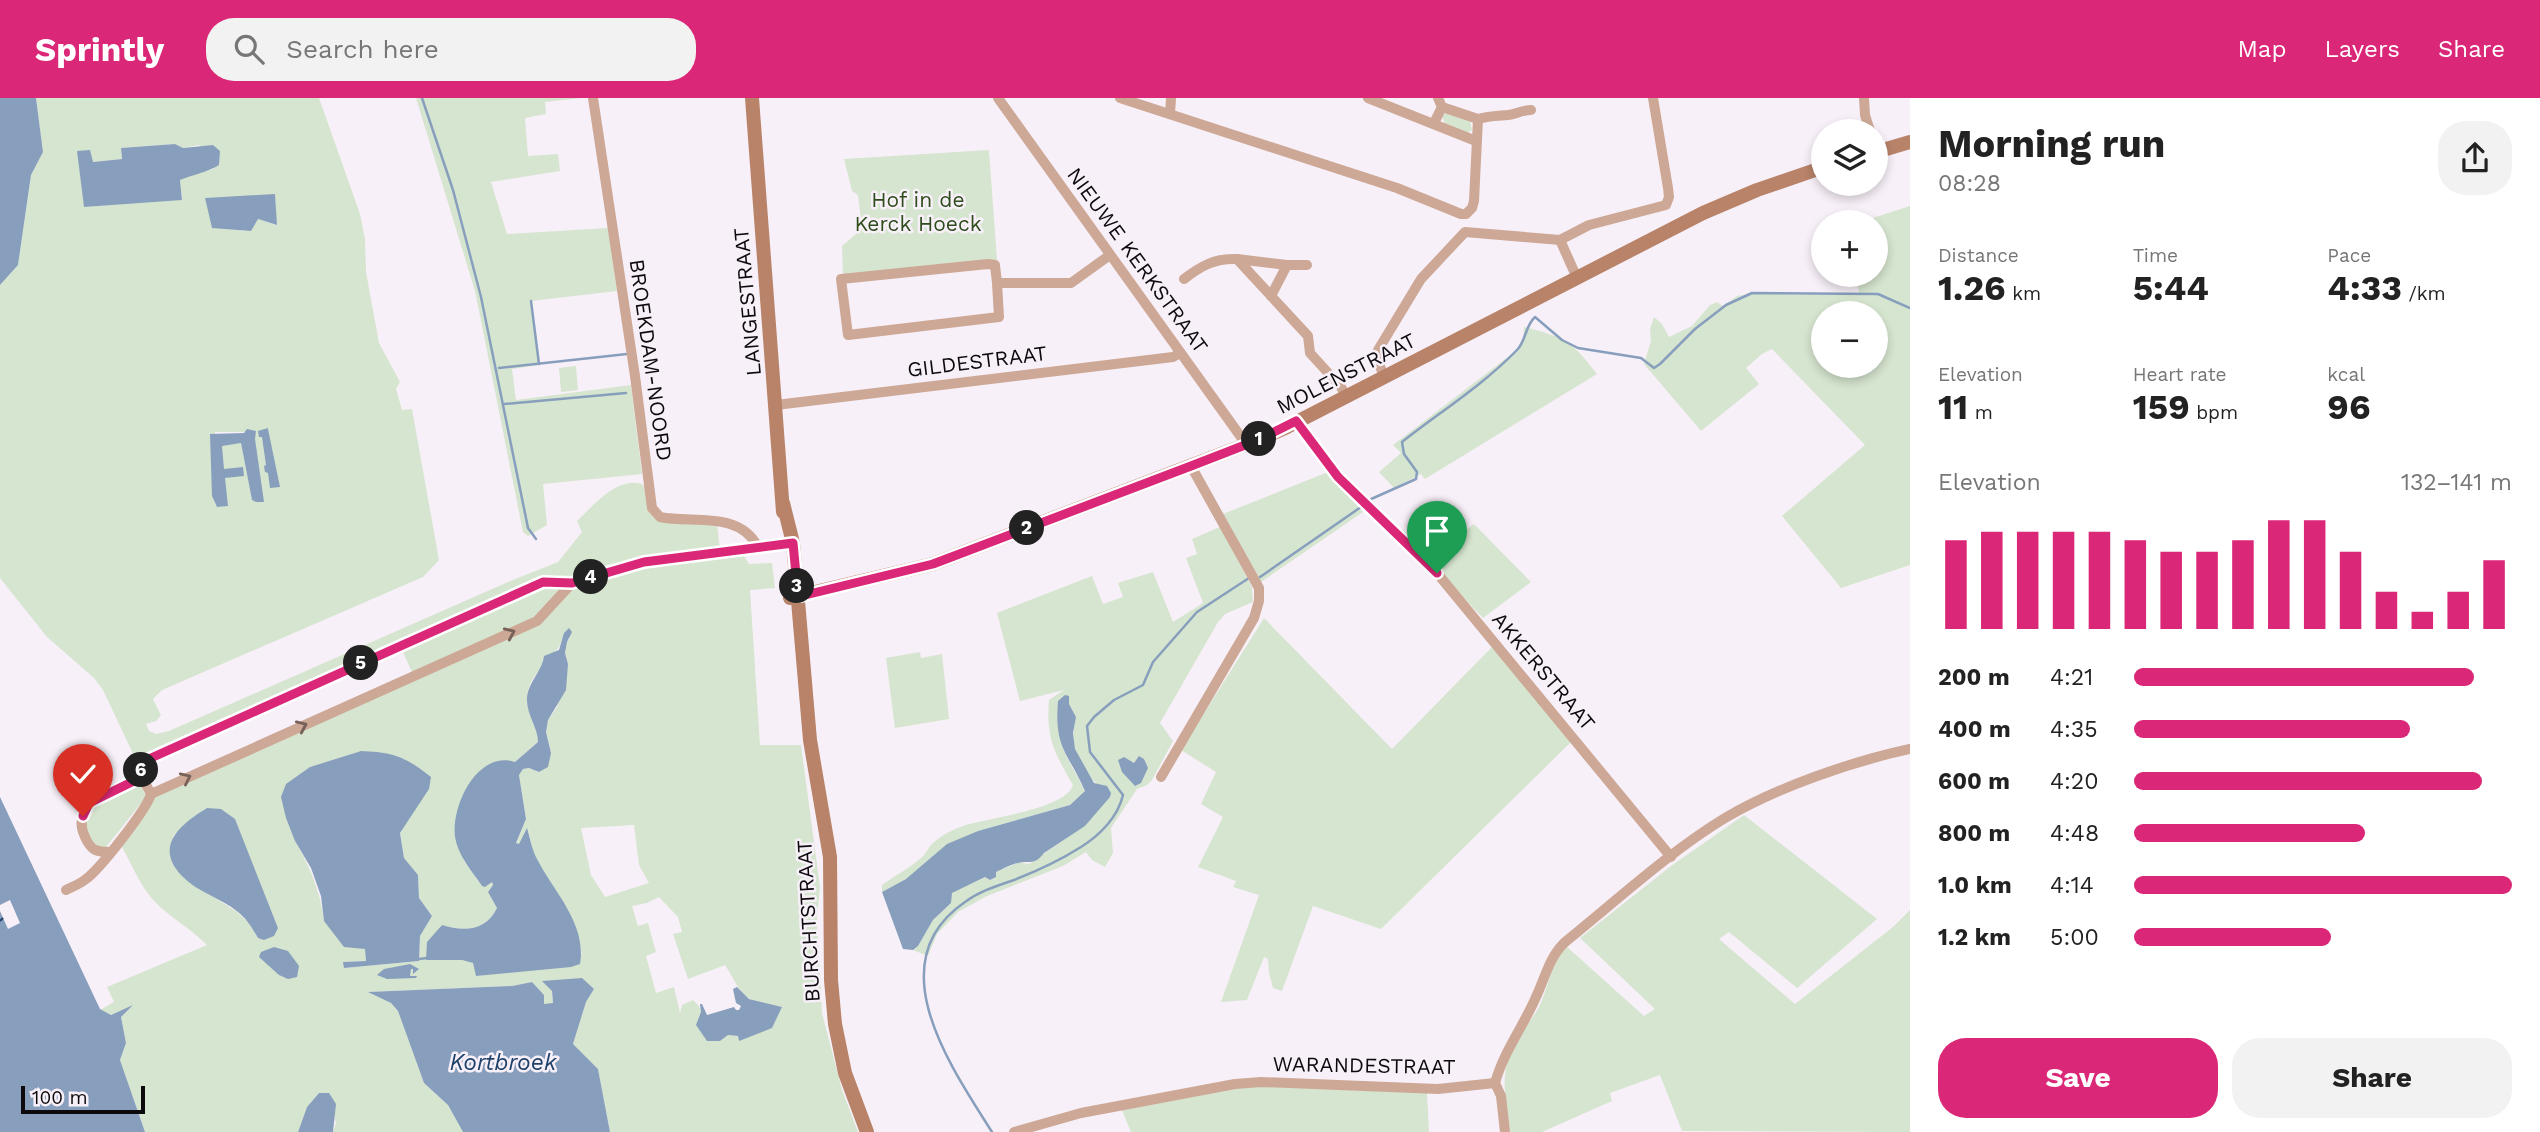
<!DOCTYPE html>
<html lang="en">
<head>
<meta charset="utf-8">
<style>
	:root { --surface:#fff; --page:#f2f2f2; --text:#222; --muted:#767676; --accent:#db2777 }
	body { margin:0; font-family:"Work Sans",sans-serif; background:var(--page); color:var(--text); height:100vh; display:flex; flex-direction:column; font-size:26px; white-space:nowrap }
	* { box-sizing:border-box; margin:0 }
	p { font-size:23px; color:var(--muted) }
	.icon { flex:none; width:38px; height:38px; fill:none; stroke:currentColor; stroke-width:2; stroke-linecap:round; stroke-linejoin:round }
	.map { position:relative; flex:1; overflow:hidden }
	.details { display:flex; flex-direction:column; background:var(--surface); width:630px }
	.details>* { flex:none }
	.buttons { position:absolute; left:1811px; top:21px; display:grid; gap:14px }
	.buttons a { display:grid; place-items:center; width:77px; height:77px; border-radius:50%; background:var(--surface); box-shadow:0 4px 10px #0003; font-size:35px }
	.scale { position:absolute; left:21px; bottom:18px; width:124px; box-sizing:border-box; padding-left:7px; border:4px solid #0d0a0d; border-top:0; font-size:19px; line-height:24px; white-space:nowrap; color:#0d0a0d; -webkit-text-stroke:5px #f8f0f8; paint-order:stroke }
	.pin { position:absolute; display:grid; place-items:center; width:60px; height:60px; color:#fff; margin:-72px -30px; border-radius:50% 50% 50% 0; rotate:-45deg; box-shadow:0 0 7px #0007 }
	.pin .icon { rotate:45deg }
	.km { position:absolute; width:35px; height:35px; margin:-18px; border-radius:50%; background:#222; color:#fff; font-size:19px; line-height:35px; text-align:center }
	.round { display:grid; place-items:center; flex:none; width:74px; height:74px; border-radius:28px; background:var(--page) }
	.summary { display:flex; align-items:center; justify-content:space-between; height:119px; padding:0 28px }
	h1 { font-size:38px; font-weight:700; line-height:52px }
	.stats { display:grid; grid-template-columns:repeat(3,1fr); gap:10px; height:119px; padding:7px 28px }
	.stats div { display:grid; align-content:center }
	.stats b { font-size:35px; font-weight:700 }
	.stats small { font-size:19px; font-weight:400 }
	.stats p { font-size:19px }
	.chart { height:196px; padding:14px 28px }
	.chart p { display:flex; justify-content:space-between }
	.chart svg { width:100%; height:126px; margin-top:7px; stroke:var(--accent); stroke-width:6 }
	.cta { display:flex; gap:14px; margin-top:auto; padding:14px 28px }
	.cta a { flex:1; height:80px; border-radius:28px; background:var(--accent); color:#fff; font-size:28px; font-weight:700; line-height:80px; text-align:center }
	.cta a+a { background:var(--page); color:var(--text) }
	ul { padding:0 28px; list-style:none; font-size:23px }
	li { display:grid; grid-template-columns:112px 84px 1fr; align-items:center; height:52px }
	li i { height:18px; border-radius:9px; background:var(--accent) }
	header { display:flex; align-items:center; gap:42px; box-sizing:border-box; height:98px; padding:0 35px; background:var(--accent); color:#fff }
	header strong { font-size:33px }
	nav { display:flex; gap:38px; margin-inline-start:auto; font-size:24px }
	.search { width:490px; height:63px; background:var(--page); display:flex; align-items:center; gap:18px; box-sizing:border-box; padding:0 24px; border-radius:28px; color:var(--muted); font-size:26px }
	main { display:flex; flex:1; min-height:0 }
	.map>svg:first-child { display:block }
</style>
</head>
<body>
<header>
<strong>Sprintly</strong>
<div class="search"><svg class="icon" aria-label="search" viewBox="0 0 24 24"><circle cx="10" cy="10" r="6"/><path d="M15 15l6 6"/></svg>Search here</div>
<nav><a>Map</a><a>Layers</a><a>Share</a></nav>
</header>
<main>
<div class="map">
<svg width="1910" height="1034" viewBox="0 0 1910 1034">
	<rect width="100%" height="100%" fill="#f8f0f8"/>
	<g fill="#d6e5cf" fill-rule="evenodd">
		<path d="M 36,0 L 319,0 L 360,116 L 365,141 L 366,174 L 379,245 L 400,284 L 396,291 L 402,312 L 412,311 L 439,462 L 423,479 L 162,592 L 153,601 L 161,617 L 156,623 L 146,626 L 149,633 L 156,636 L 169,633 L 508,484 L 558,464 L 582,434 L 577,423 C 593,408 617,378 642,386 L 647,391 L 654,420 L 660,424 L 717,426 L 721,461 L 744,458 L 749,466 L 772,465 L 775,490 L 750,492 L 760,647 L 801,647 L 820,789 L 817,820 L 822,915 L 842,992 L 858,1034 L 610,1034 L 598,971 L 573,946 L 586,904 L 594,891 L 543,883 L 552,893 L 553,906 L 544,906 L 544,897 L 532,884 L 512,888 L 369,894 L 391,905 L 398,913 L 424,985 L 448,1007 L 463,1034 L 333,1034 L 336,1025 L 329,995 L 319,995 L 307,1009 L 298,1034 L 145,1034 L 120,962 L 126,945 L 121,919 L 132,908 L 111,917 L 100,912 L 114,904 L 107,889 L 207,847 C 191,831 171,820 155,804 C 140,788 132,767 121,747 L 157,697 L 415,581 L 399,545 L 145,660 L 136,662 L 103,592 L 94,580 L 47,539 L 0,480 L 0,187 L 18,167 L 31,77 L 43,54 ZM 175,46 L 183,50 L 199,47 L 214,71 L 199,73 L 180,82 L 182,101 L 84,109 L 93,64 L 122,61 L 121,50 ZM 275,96 L 276,127 L 258,121 L 245,133 L 238,132 ZM 215,334 L 254,334 L 252,401 L 241,345 L 222,347 L 223,371 L 244,377 L 225,380 L 222,409 L 215,406 ZM 564,535 L 570,540 L 567,544 L 565,555 L 568,566 L 557,609 L 548,622 L 546,634 L 551,655 L 539,674 L 529,670 L 523,671 L 519,677 L 526,721 L 516,746 L 519,747 L 528,731 C 530,741 532,753 537,762 C 555,794 575,819 582,856 L 477,878 L 473,865 L 462,862 L 427,862 L 441,827 C 464,834 486,833 497,810 L 488,794 L 493,787 L 492,784 L 482,788 L 464,763 L 455,739 L 510,663 L 515,664 L 538,644 C 538,629 527,617 527,602 C 526,573 559,563 564,535 ZM 361,653 L 413,714 L 400,734 L 404,760 L 418,777 L 419,800 L 432,818 L 420,838 L 419,863 L 344,870 L 344,864 L 367,863 L 365,851 L 324,823 C 320,792 310,769 295,743 L 311,669 ZM 207,710 L 259,783 L 278,830 L 258,840 L 248,824 L 236,813 L 200,791 L 173,738 L 196,717 ZM 634,727 L 639,767 L 649,785 L 605,799 L 591,777 L 581,730 ZM 659,799 L 678,819 L 682,834 L 673,836 L 688,881 L 725,867 C 746,901 739,901 782,909 L 739,942 L 738,938 L 728,937 L 720,943 C 713,931 702,909 693,902 L 682,907 L 680,915 L 674,889 L 656,895 L 646,858 L 656,854 L 648,825 L 638,828 L 632,808 L 647,805 Z"/>
		<polygon points="416,0 581,0 545,4 546,16 525,20 528,58 558,56 560,73 491,84 507,136 608,130 617,193 531,203 540,267 512,271 516,302 631,287 642,376 543,386 547,427 528,438 523,434 475,193"/>
		<polygon points="1446,15 1470,23 1472,32 1467,35 1445,26 1442,18"/>
		<polygon points="989,52 997,163 843,177 842,148 862,131 858,97 852,93 844,61"/>
		<path d="M 1910,108 L 1910,467 L 1841,490 L 1782,418 L 1865,347 L 1772,251 L 1762,256 L 1746,270 L 1759,286 L 1701,333 L 1644,266 L 1651,243 L 1650,231 L 1654,219 L 1662,226 L 1669,239 L 1692,228 L 1710,207 L 1717,204 L 1723,208 L 1737,198 L 1762,194 L 1793,197 L 1859,195 L 1856,177 L 1876,177 L 1876,124 L 1860,124 ZM 1876,215 L 1876,268 L 1824,268 L 1824,215 Z"/>
		<path d="M 1524,229 C 1564,239 1572,243 1597,276 L 1425,381 L 1421,376 L 1394,390 L 1379,374 L 1401,355 L 1393,347 L 1513,255 L 1523,243 Z"/>
		<polygon points="576,268 578,292 561,294 559,270"/>
		<polygon points="1328,374 1363,414 1261,484 1223,416"/>
		<polygon points="1474,426 1531,484 1483,520 1427,462"/>
		<path d="M 1220,429 L 1252,489 L 1253,504 L 1225,516 L 1218,524 L 1160,625 L 1173,643 L 1152,682 L 1147,687 L 1137,691 L 1111,730 L 1113,755 L 1105,769 L 1092,762 L 1086,754 L 1063,768 L 987,798 L 958,814 L 937,836 L 928,858 L 913,852 L 918,848 L 933,822 L 951,805 L 951,795 L 985,779 L 990,782 L 996,779 L 996,774 L 1019,764 L 1029,766 L 1084,728 L 1110,699 C 1096,687 1081,670 1075,651 C 1069,629 1084,618 1063,601 L 1058,604 C 1055,646 1067,658 1085,693 L 1070,707 L 978,733 L 906,781 L 882,794 L 882,787 C 894,778 910,770 922,759 C 926,756 928,750 932,746 C 941,737 957,729 970,726 C 991,720 1067,710 1073,687 C 1054,654 1046,641 1049,602 L 1064,592 L 1020,603 L 997,515 L 1092,478 L 1103,506 L 1123,499 L 1118,485 L 1153,474 L 1173,524 L 1203,505 L 1186,460 L 1197,456 L 1192,441 Z"/>
		<polygon points="1264,520 1392,651 1492,549 1572,643 1381,831 1313,808 1282,893 1273,890 1269,875 1268,861 1264,859 1247,902 1221,904 1259,797 1233,789 1236,783 1198,769 1223,719 1201,706 1216,674 1181,652"/>
		<polygon points="920,554 921,560 942,556 949,621 895,630 886,560"/>
		<polygon points="140,684 146,699 106,749 99,751 86,737 87,715 90,709"/>
		<path d="M 1744,717 L 1877,821 L 1797,890 L 1729,834 L 1719,841 L 1795,906 L 1893,829 L 1910,812 L 1910,1034 L 1682,1033 L 1660,977 L 1610,995 L 1612,1003 L 1542,1034 L 1510,1034 C 1506,1005 1499,976 1513,949 C 1521,934 1532,922 1540,907 C 1549,887 1551,866 1566,848 L 1644,918 L 1655,911 L 1580,840 L 1671,768 Z"/>
		<polygon points="1249,988 1427,995 1429,1034 1131,1034 1122,1012"/>
	</g>
	<g fill="#879fbd">
		<polygon points="0,0 36,0 43,54 31,77 18,167 0,187"/>
		<path d="M 175,46 L 183,50 L 213,47 L 220,53 L 219,67 C 208,74 192,77 180,82 L 182,102 L 84,109 L 77,53 L 90,52 L 93,64 L 122,61 L 121,50 Z"/>
		<polygon points="275,96 277,127 258,121 251,133 212,130 205,100"/>
		<polygon points="268,330 268,331 280,389 270,390 268,375 265,374 264,368 266,367 262,339 259,339 258,333"/>
		<polygon points="247,331 256,333 255,341 264,404 256,404 252,402 241,345 222,348 224,371 243,369 244,378 225,380 228,408 217,409 212,398 210,336 244,335"/>
		<path d="M 569,530 L 572,534 L 567,544 L 565,555 L 568,566 L 566,592 L 548,622 L 546,634 L 551,655 L 548,669 L 539,674 L 529,670 L 523,671 L 519,677 L 526,721 L 516,745 L 519,746 L 527,730 C 530,740 532,752 537,761 C 554,794 587,826 580,866 L 571,869 L 476,878 L 473,865 L 462,862 L 426,862 L 427,844 L 442,827 C 464,834 486,833 497,810 L 488,794 L 493,787 L 492,784 L 485,789 L 482,788 C 472,773 458,758 455,739 C 451,708 477,652 515,664 L 538,644 C 538,629 526,616 527,600 C 528,584 542,574 544,558 L 559,552 L 564,535 Z"/>
		<path d="M 1065,597 L 1069,598 L 1069,606 L 1076,619 L 1073,635 L 1075,651 L 1094,685 L 1107,688 L 1111,695 L 1110,699 L 1085,728 L 1044,755 C 1034,768 1030,762 1018,765 C 1011,766 1003,771 996,774 L 996,779 L 990,782 L 985,779 L 952,795 L 951,805 L 933,822 L 918,848 L 913,852 L 903,851 L 882,794 L 906,781 L 947,746 L 978,733 L 1070,707 L 1085,693 C 1068,654 1054,651 1058,603 Z"/>
		<path d="M 361,653 C 393,654 406,659 431,679 L 429,691 L 400,735 L 404,760 L 418,777 L 419,800 L 432,818 L 420,838 L 419,863 L 344,870 L 343,864 L 366,863 L 365,851 L 344,849 L 324,823 L 321,798 L 311,770 L 295,743 L 286,720 L 281,699 L 286,686 L 310,669 Z"/>
		<polygon points="1139,658 1144,661 1148,670 1141,685 1135,688 1122,674 1118,662 1124,659 1134,665"/>
		<polygon points="0,699 100,911 111,917 133,907 121,919 126,945 120,962 145,1034 0,1034"/>
		<path d="M 207,710 L 221,711 L 235,721 L 278,830 L 274,838 L 264,842 L 258,840 C 252,830 247,821 238,814 C 221,800 197,794 182,778 C 153,748 181,726 207,710 Z"/>
		<polygon points="274,849 288,853 299,868 297,879 288,881 279,877 259,859 261,854"/>
		<polygon points="410,866 419,871 413,876 413,871 411,871 410,878 417,878 416,880 387,881 377,877 384,871"/>
		<polygon points="582,880 594,891 586,904 573,946 598,971 610,1034 463,1034 448,1007 424,985 398,913 391,905 368,894 512,888 532,884 544,897 544,906 553,905 552,893 542,883"/>
		<polygon points="737,889 749,901 782,909 772,930 739,943 738,938 728,937 720,943 707,943 696,927 701,914 700,906 702,906 707,917 734,909 736,912 739,912 741,908 736,905 733,891"/>
		<polygon points="319,995 329,995 336,1006 333,1034 298,1034 307,1009"/>
	</g>
	<polygon fill="#f8f0f8" points="10,802 20,825 8,831 0,813 0,807"/>
	<g fill="none" stroke-linecap="round" stroke-linejoin="round">
		<g stroke="#879fbd" stroke-width="2.5">
			<polyline points="422,0 453,92 481,199 528,430 536,441"/>
			<polyline points="531,203 539,266"/>
			<polyline points="499,270 627,256"/>
			<polyline points="504,306 626,295"/>
			<path d="M 1369,402 L 1416,381 L 1417,374 L 1404,356 L 1402,344 C 1440,314 1483,287 1517,252 C 1526,243 1525,228 1535,219 L 1562,242 L 1578,250 L 1641,260 L 1654,270 L 1660,266 L 1695,231 L 1726,207 L 1752,195 L 1878,196 L 1910,210"/>
			<polyline points="1260,479 1361,409"/>
			<polyline points="419,861 427,860"/>
			<path d="M 992,1034 C 951,969 877,864 965,804 C 980,793 997,788 1014,782 C 1037,773 1059,763 1081,749 C 1100,737 1118,719 1123,697 L 1090,654 L 1087,628 L 1094,619 L 1114,602 L 1143,587 L 1153,564 L 1197,514 L 1249,480"/>
		</g>
		<polyline stroke="#1f426b" stroke-width="2" stroke-dasharray="9 7" stroke-linecap="butt" points="0,823 3,820"/>
		<g stroke="#cda896" stroke-width="10">
			<path d="M 593,0 L 635,278 L 652,410 L 660,419 C 692,426 739,412 758,449"/>
			<polyline points="998,0 1246,346"/>
			<polyline points="1120,0 1397,90 1461,116 1466,116"/>
			<polyline points="1368,0 1476,43"/>
			<polyline points="1864,0 1865,17 1870,33"/>
			<polyline points="1442,9 1478,21"/>
			<polyline points="1170,16 1171,0"/>
			<path d="M 1478,21 C 1489,18 1497,18 1508,17 C 1516,16 1522,12 1531,12"/>
			<polyline points="1434,25 1442,9 1438,0"/>
			<polyline points="1466,116 1472,110 1474,103 1478,21"/>
			<polyline points="1560,142 1577,180"/>
			<polyline points="1237,161 1287,167 1307,167"/>
			<path d="M 1184,181 C 1201,168 1215,160 1237,161 L 1308,238 L 1310,255 L 1341,289 L 1346,298"/>
			<polyline points="997,185 995,167 988,166 841,181 848,237 999,219 997,185 1071,185 1110,157"/>
			<polyline points="1271,198 1287,167"/>
			<polyline points="1384,279 1377,260 1378,252 1421,181 1465,134 1560,142 1589,127 1666,107 1669,99 1668,90 1653,0"/>
			<polyline points="776,307 1173,259 1180,255"/>
			<polyline points="1296,323 1338,379 1437,475 1671,759"/>
			<polyline points="1161,679 1254,520 1259,503 1259,490 1191,368"/>
			<polyline points="151,696 537,523 572,485 619,470 675,459 793,445"/>
			<polyline points="151,696 142,679 140,666 151,660 535,486 549,484 572,485"/>
			<path d="M 110,754 C 95,754 91,752 85,739 C 68,704 119,690 142,679"/>
			<path d="M 66,792 C 72,789 80,786 86,781 C 100,771 147,711 151,696"/>
			<path d="M 1495,985 C 1504,953 1523,929 1536,899 C 1545,880 1549,860 1564,845 C 1616,803 1669,754 1725,720 C 1778,689 1850,664 1910,651"/>
			<polyline points="1495,985 1501,998 1505,1034"/>
			<polyline points="1014,1034 1081,1015 1235,986 1261,984 1438,991 1495,985"/>
		</g>
		<g stroke="#b88369" stroke-width="14">
			<polyline points="752,0 783,414"/>
			<polyline points="1876,54 1910,44"/>
			<polyline points="783,405 793,445 810,642 830,759 831,882 835,926 845,975 867,1034"/>
			<polyline points="790,500 933,466 1258,342 1287,329 1703,115 1757,92 1824,69"/>
		</g>
	</g>
	<defs><path id="oneway-chevron" d="M-2-3.5L2.5 0L-2 3.5" fill="none" stroke-width="1.6" stroke-linecap="round" stroke-linejoin="round" transform="scale(1.75)"/></defs>
	<g stroke="#776158">
		<use href="#oneway-chevron" transform="translate(510 535) rotate(-24)"/>
		<use href="#oneway-chevron" transform="translate(302 628) rotate(-24)"/>
		<use href="#oneway-chevron" transform="translate(186 680) rotate(-25)"/>
	</g>
	<g fill="none" stroke-linecap="round" stroke-linejoin="round">
		<defs>
			<polyline id="route" points="83,718 89,705 142,679 140,666 151,660 543,484 572,485 644,464 793,445 798,498 801,498 933,466 1191,368 1258,342 1296,323 1338,379 1437,475"/>
		</defs>
		<use href="#route" stroke="#fff" stroke-width="14"/>
		<use href="#route" stroke="#db2777" stroke-width="9"/>
	</g>
	<g text-anchor="middle" dominant-baseline="central" stroke-width="5" stroke-linejoin="round" paint-order="stroke">
		<g font-size="21" fill="#2d4b1b" stroke="#f8f0f8">
			<text x="918" y="101">Hof in de<tspan x="918" dy="24">Kerck Hoeck</tspan></text>
		</g>
		<g font-size="21" fill="#0d0a0d" stroke="#f8f0f8">
			<text transform="translate(1138 162) rotate(54)">NIEUWE KERKSTRAAT</text>
			<text transform="translate(747 204) rotate(-95)">LANGESTRAAT</text>
			<text transform="translate(651 262) rotate(82)">BROEKDAM-NOORD</text>
			<text transform="translate(977 263) rotate(-7)">GILDESTRAAT</text>
			<text transform="translate(1346 275) rotate(-27)">MOLENSTRAAT</text>
			<text transform="translate(1544 573) rotate(50)">AKKERSTRAAT</text>
			<text transform="translate(808 823) rotate(-93)">BURCHTSTRAAT</text>
			<text transform="translate(1364 967) rotate(1)">WARANDESTRAAT</text>
		</g>
		<g font-size="23" font-style="italic" fill="#1f426b" stroke="#f8f0f8">
			<text x="503" y="964">Kortbroek</text>
		</g>
	</g>
</svg>
<div class="buttons">
<a><svg class="icon" aria-label="layers" viewBox="0 0 24 24"><path d="M12 4l9 5-9 5-9-5zM3 14l9 5 9-5"/></svg></a>
<a>+</a>
<a>−</a>
</div>
<div class="scale">100 m</div>
<div class="pin" style="left:1437px;top:475px;background:#1e9e55"><svg class="icon" aria-label="arrive" viewBox="0 0 24 24"><path d="M6 21V4h12l-3 4 3 4H6"/></svg></div>
<div class="pin" style="left:83px;top:718px;background:#d93025"><svg class="icon" aria-label="check" viewBox="0 0 24 24"><path d="M5 12l5 5 9-10"/></svg></div>
<b class="km" style="left:1259px;top:341px">1</b>
<b class="km" style="left:1027px;top:430px">2</b>
<b class="km" style="left:797px;top:488px">3</b>
<b class="km" style="left:591px;top:479px">4</b>
<b class="km" style="left:361px;top:565px">5</b>
<b class="km" style="left:141px;top:672px">6</b>
</div>
<section class="details">
<div class="summary"><div><h1>Morning run</h1><p>08:28</p></div><a class="round"><svg class="icon" aria-label="share" viewBox="0 0 24 24"><path d="M12 15V3M7 8l5-5 5 5M5 13v7h14v-7"/></svg></a></div>
<div class="stats">
<div><p>Distance</p><b>1.26<small> km</small></b></div>
<div><p>Time</p><b>5:44</b></div>
<div><p>Pace</p><b>4:33<small> /km</small></b></div>
</div>
<div class="stats">
<div><p>Elevation</p><b>11<small> m</small></b></div>
<div><p>Heart rate</p><b>159<small> bpm</small></b></div>
<div><p>kcal</p><b>96</b></div>
</div>
<div class="chart"><p><span>Elevation</span>132–141 m</p>
<svg viewBox="0 0 160 44" preserveAspectRatio="none"><path d="M5 44V13M15 44V10M25 44V10M35 44V10M45 44V10M55 44V13M65 44V17M75 44V17M85 44V13M95 44V6M105 44V6M115 44V17M125 44V31M135 44V38M145 44V31M155 44V20"/></svg>
</div>
<ul>
<li><b>200 m</b>4:21<i style="width:90%"></i></li>
<li><b>400 m</b>4:35<i style="width:73%"></i></li>
<li><b>600 m</b>4:20<i style="width:92%"></i></li>
<li><b>800 m</b>4:48<i style="width:61%"></i></li>
<li><b>1.0 km</b>4:14<i style="width:100%"></i></li>
<li><b>1.2 km</b>5:00<i style="width:52%"></i></li>
</ul>
<div class="cta"><a>Save</a><a>Share</a></div>
</section>
</main>
</body>
</html>
